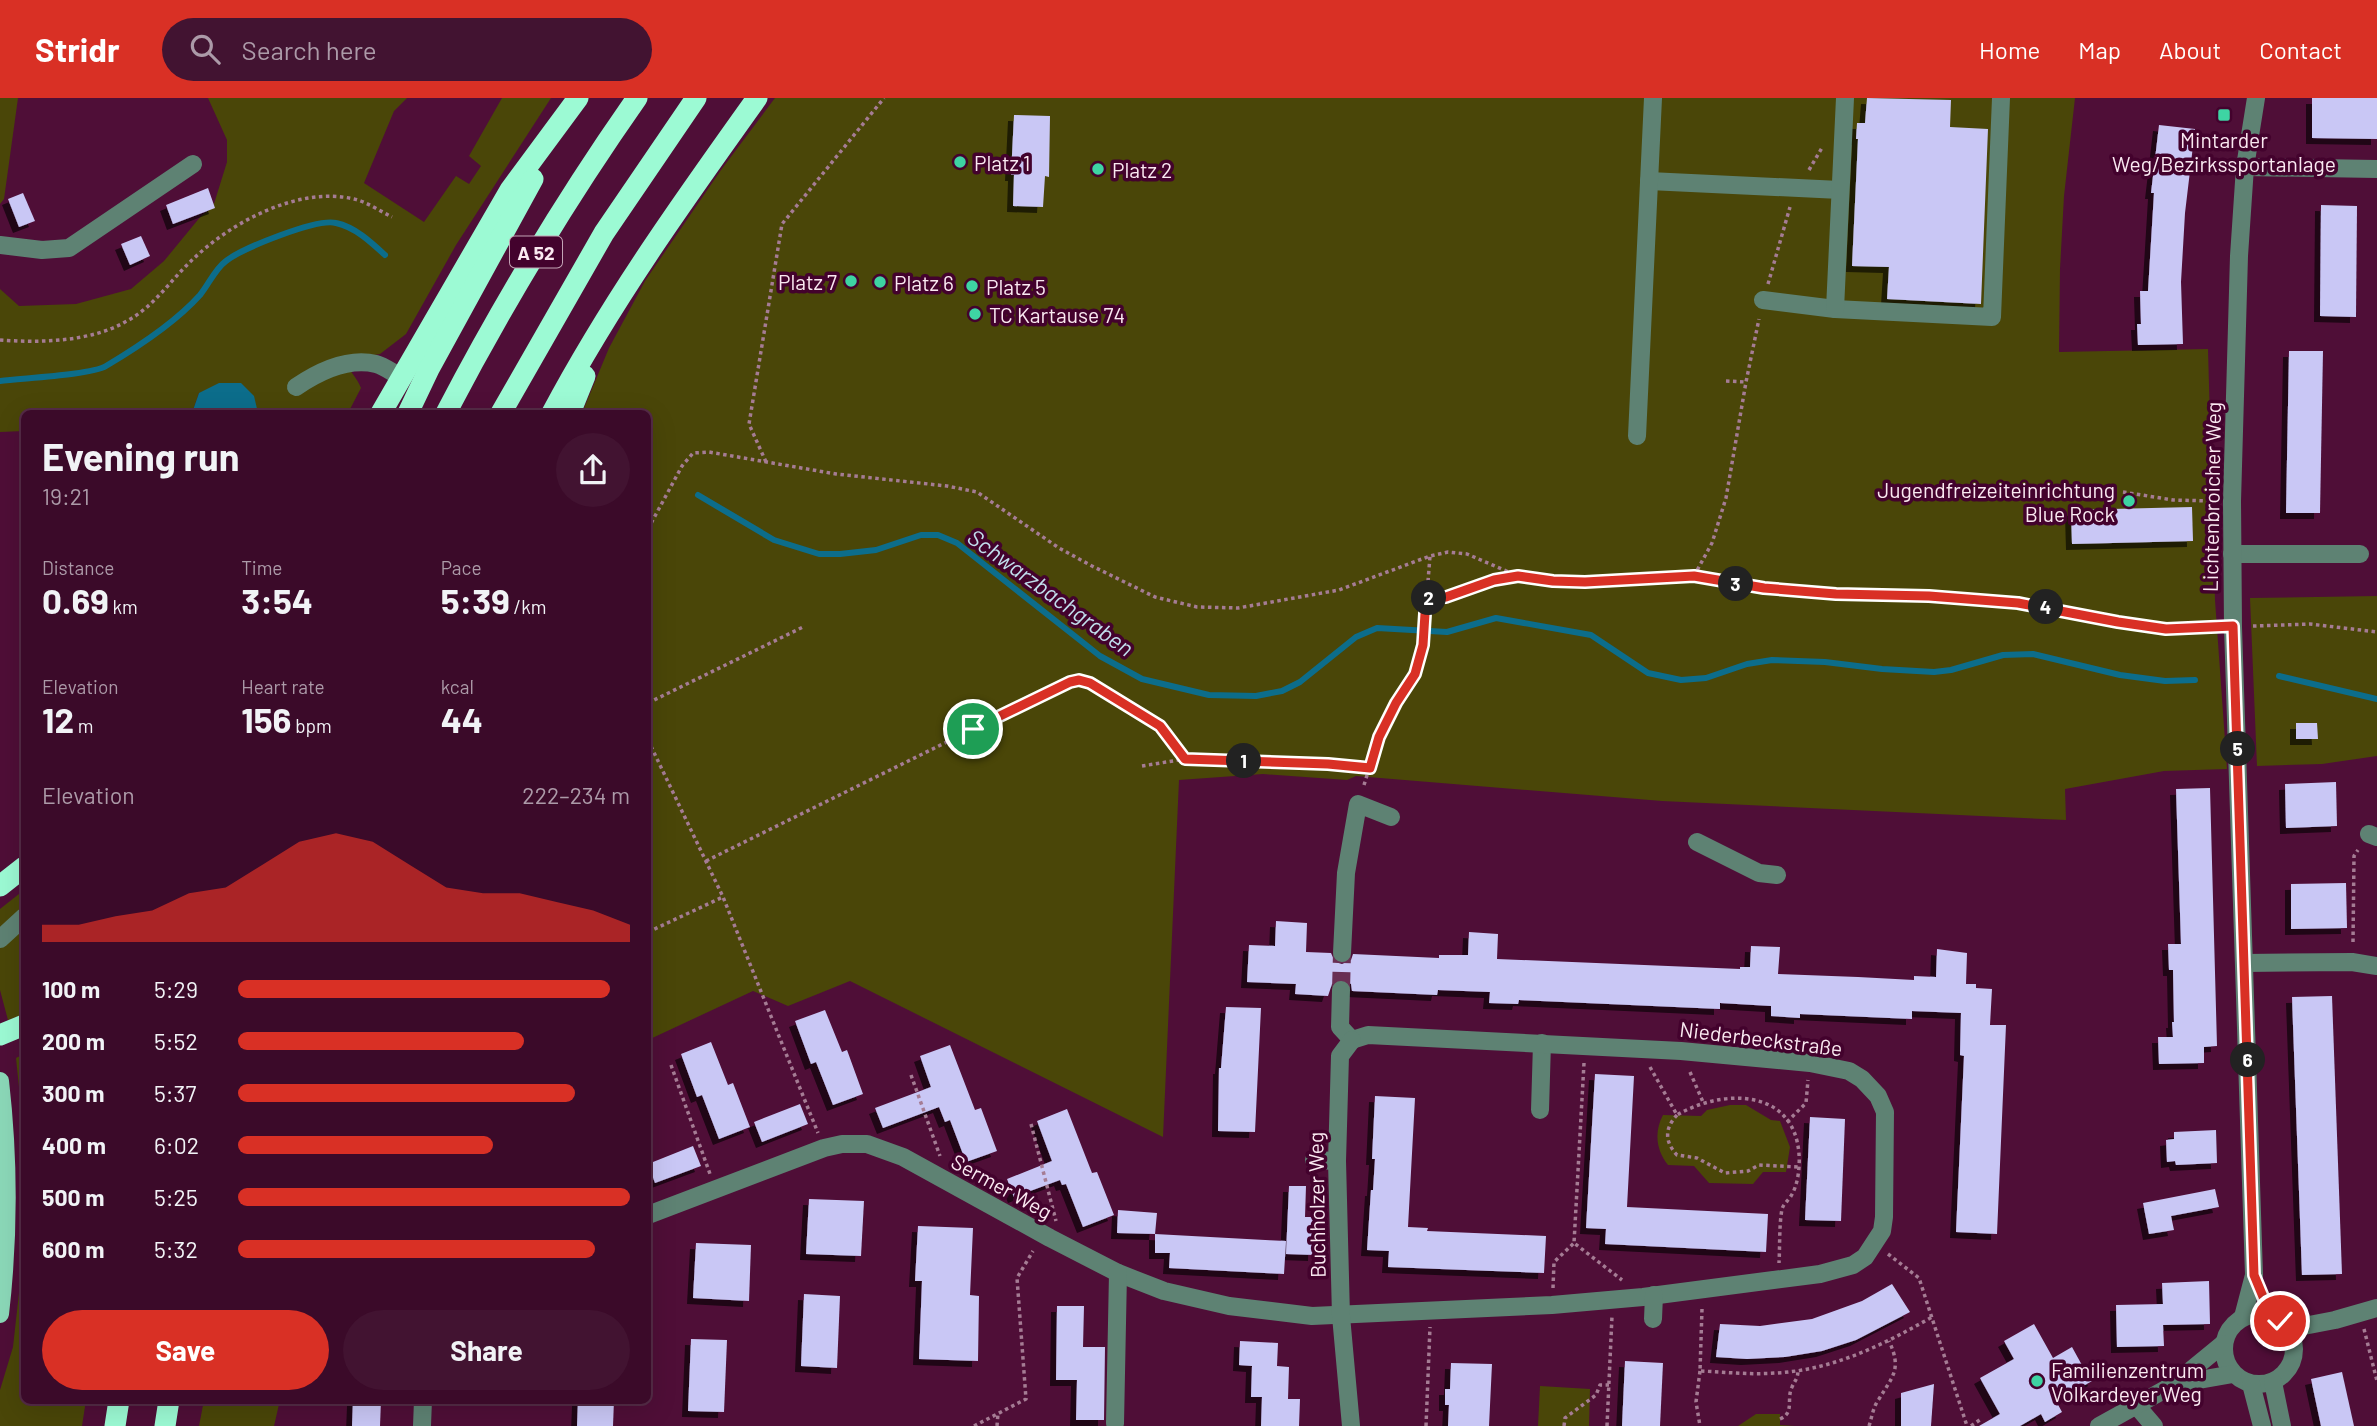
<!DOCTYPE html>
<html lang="en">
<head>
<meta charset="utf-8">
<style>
	:root { --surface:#3b0a29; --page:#421331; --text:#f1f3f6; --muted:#ac9aa8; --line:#542b46; --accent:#d93025 }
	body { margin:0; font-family:Barlow,sans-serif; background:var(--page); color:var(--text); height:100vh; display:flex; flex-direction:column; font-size:26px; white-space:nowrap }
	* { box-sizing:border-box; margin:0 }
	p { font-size:23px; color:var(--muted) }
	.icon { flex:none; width:38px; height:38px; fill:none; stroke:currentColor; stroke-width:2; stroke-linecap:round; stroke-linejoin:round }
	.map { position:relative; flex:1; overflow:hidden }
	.details { position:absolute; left:21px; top:312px; width:630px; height:994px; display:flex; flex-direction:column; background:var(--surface); border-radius:10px; box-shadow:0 7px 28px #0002,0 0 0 2px var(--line) }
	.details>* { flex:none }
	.pin { position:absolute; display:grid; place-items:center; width:60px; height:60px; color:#fff; margin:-30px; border:4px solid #fff; border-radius:50%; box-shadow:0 2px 7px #0007 }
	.km { position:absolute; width:35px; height:35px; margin:-18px; border-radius:50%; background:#222; color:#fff; font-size:19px; line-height:35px; text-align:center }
	.round { display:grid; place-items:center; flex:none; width:74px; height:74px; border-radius:37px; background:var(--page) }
	.summary { display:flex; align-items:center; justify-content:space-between; height:119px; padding:0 21px }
	h1 { font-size:38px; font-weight:700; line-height:52px }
	.stats { display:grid; grid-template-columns:repeat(3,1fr); gap:10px; height:119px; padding:7px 21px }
	.stats div { display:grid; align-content:center }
	.stats b { font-size:35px; font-weight:700 }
	.stats small { font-size:19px; font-weight:400 }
	.stats p { font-size:19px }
	.chart { height:196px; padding:14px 21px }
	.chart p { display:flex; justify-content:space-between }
	.chart svg { width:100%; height:126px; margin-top:7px; fill:var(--accent); opacity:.7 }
	.button { display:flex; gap:14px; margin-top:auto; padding:14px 21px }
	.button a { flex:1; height:80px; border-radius:42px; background:var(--accent); color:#fff; font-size:28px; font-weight:700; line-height:80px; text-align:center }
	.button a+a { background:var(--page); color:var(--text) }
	ul { padding:0 21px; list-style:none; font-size:23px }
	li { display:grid; grid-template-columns:112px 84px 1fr; align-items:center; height:52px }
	li i { height:18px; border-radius:9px; background:var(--accent) }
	header { display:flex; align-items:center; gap:42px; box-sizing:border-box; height:98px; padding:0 35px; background:var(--accent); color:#fff }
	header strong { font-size:33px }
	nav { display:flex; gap:38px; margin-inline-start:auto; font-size:24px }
	.search { width:490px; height:63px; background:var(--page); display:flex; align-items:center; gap:18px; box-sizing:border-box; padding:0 24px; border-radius:38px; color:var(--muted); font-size:26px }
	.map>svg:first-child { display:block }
</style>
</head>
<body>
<header>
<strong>Stridr</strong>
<div class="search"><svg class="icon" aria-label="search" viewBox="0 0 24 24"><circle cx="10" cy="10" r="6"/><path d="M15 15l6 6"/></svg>Search here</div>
<nav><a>Home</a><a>Map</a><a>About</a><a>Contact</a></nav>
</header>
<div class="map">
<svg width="2377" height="1328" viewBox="0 0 2377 1328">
	<defs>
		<filter id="shadow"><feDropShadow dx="-6" dy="6" stdDeviation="0" flood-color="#0009"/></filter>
	</defs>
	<rect width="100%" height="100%" fill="#4f0e37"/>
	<g fill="#4a4608">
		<polygon points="0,0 18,0 4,101 0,106"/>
		<path d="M 208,0 L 407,0 L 394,13 L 364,85 L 424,124 L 456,78 L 469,86 L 481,68 L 469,58 L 502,0 L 551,0 L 456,147 L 406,236 L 380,256 L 346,262 C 349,274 357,279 361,290 L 348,315 L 258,315 L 258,313 L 199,295 L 192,315 L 24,315 L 24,333 L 0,334 L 0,191 L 19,208 L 76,206 L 131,191 L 164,163 L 201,118 L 213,109 L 227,64 L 227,42 Z"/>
		<polygon points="775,0 2075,0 2064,98 2060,171 2059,254 2208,251 2215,502 2227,671 2164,673 2065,691 2066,722 1662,703 1356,678 1347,682 1263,676 1179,682 1163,1039 850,883 788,908 753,893 648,942 648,444 651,437 648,436 648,315 582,315 609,250 645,183 721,72"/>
		<polygon points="2377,498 2377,658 2322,666 2257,668 2250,500"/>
		<polygon points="24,792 24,916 8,922 0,892 0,811"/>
		<polygon points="24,956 24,1038 16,960"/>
		<path d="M 1730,1007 L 1746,1007 L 1771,1022 L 1780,1023 L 1790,1049 L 1786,1074 L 1763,1074 L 1753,1086 L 1709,1085 L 1694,1068 L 1668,1067 C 1656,1052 1654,1034 1663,1017 L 1701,1018 L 1707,1012 Z"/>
		<polygon points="24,1150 24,1302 86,1302 82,1328 0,1328 0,1292 13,1249"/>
		<polygon points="1540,1288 1590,1291 1589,1328 1538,1328"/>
		<polygon points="204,1302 280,1302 274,1328 199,1328"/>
		<polygon points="1756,1316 1780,1316 1780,1327 1795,1328 1738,1328"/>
	</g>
	<polygon fill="#0c6d8b" points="219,285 241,285 254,298 258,315 192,315 199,295"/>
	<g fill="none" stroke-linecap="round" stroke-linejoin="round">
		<g stroke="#0c6d8b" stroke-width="6">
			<path d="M 0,283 C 22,280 91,277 106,268 C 138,249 175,225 200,197 C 209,186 215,171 226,163 C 243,150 317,120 336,125 C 355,129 371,144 385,157"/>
			<polyline points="698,397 774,442 819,456 840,456 876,452 921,437 938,437 957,445 1100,558 1142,581 1209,597 1256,598 1282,593 1300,584 1356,539 1377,530 1447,534 1496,520 1591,537 1648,575 1681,582 1706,580 1747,566 1772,562 1825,564 1882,571 1934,574 1951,572 2003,557 2033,556 2120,577 2165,583 2195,582"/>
			<polyline points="2279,578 2377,601"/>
		</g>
	</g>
	<g fill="#c9c7f5" filter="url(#shadow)">
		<polygon points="1867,0 1951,2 1950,29 1988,31 1981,206 1887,201 1889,169 1852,168 1858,41 1856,41 1857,25 1865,25"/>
		<polygon points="2312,0 2377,0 2377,41 2312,40"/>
		<polygon points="1014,17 1050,18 1049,79 1045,78 1043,109 1013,108 1014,77 1011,77"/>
		<polygon points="2159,27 2195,31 2185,115 2181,184 2183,246 2138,247 2137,226 2141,226 2140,193 2148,193 2154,95 2151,95"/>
		<polygon points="208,90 215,110 173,126 166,107"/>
		<polygon points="23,95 35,123 19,129 8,101"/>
		<polygon points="2321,107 2357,108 2356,219 2320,218"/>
		<polygon points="141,138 150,158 130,167 121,146"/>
		<polygon points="2289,253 2323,253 2320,415 2286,415"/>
		<polygon points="2192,409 2193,443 2072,446 2071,412"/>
		<polygon points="2296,625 2317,625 2318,641 2296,641"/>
		<polygon points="2336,684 2337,728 2286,730 2285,686"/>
		<polygon points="2210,690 2217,948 2204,949 2204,965 2159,966 2158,939 2173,939 2172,924 2174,924 2173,872 2169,872 2168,846 2181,846 2176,691"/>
		<polygon points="2346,785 2347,830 2291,831 2291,786"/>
		<polygon points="1276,823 1307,825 1306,854 1331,855 1335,864 1342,866 1351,862 1353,856 1439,860 1439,857 1468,857 1469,834 1498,836 1497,861 1740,871 1740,869 1750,869 1751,848 1780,849 1778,876 1858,879 1914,882 1914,878 1936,879 1937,851 1967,855 1966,886 1976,886 1976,890 1992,891 1990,927 2006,927 1997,1136 1956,1134 1964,958 1960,957 1961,915 1912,913 1912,921 1800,916 1800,920 1771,918 1771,908 1720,905 1720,911 1519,902 1518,906 1489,905 1490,894 1438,892 1437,897 1352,893 1351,886 1342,881 1332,886 1328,898 1295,896 1296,886 1247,884 1249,847 1275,848"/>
		<polygon points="2332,898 2342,1176 2302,1177 2292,899"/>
		<polygon points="1226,909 1261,910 1255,1034 1218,1033 1219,970 1221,970"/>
		<polygon points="825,912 842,954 847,952 863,996 833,1007 816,964 811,966 795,923"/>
		<polygon points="711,944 728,987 733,985 750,1029 719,1041 702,997 697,999 681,956"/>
		<polygon points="950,947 975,1012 981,1010 997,1053 966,1064 950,1022 945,1024 939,1009 883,1030 875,1010 931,989 920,958"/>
		<polygon points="1595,976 1634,978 1627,1109 1768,1116 1766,1154 1605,1146 1606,1131 1586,1130"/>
		<polygon points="1375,998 1415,1000 1408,1129 1428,1130 1427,1133 1546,1138 1544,1175 1388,1169 1389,1153 1367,1152 1371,1092 1373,1092 1375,1061 1372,1061"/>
		<polygon points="800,1006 808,1026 762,1044 754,1024"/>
		<polygon points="1067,1011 1092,1075 1097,1074 1114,1117 1083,1129 1066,1086 1062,1087 1060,1082 1014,1099 1007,1081 1052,1063 1037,1023"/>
		<polygon points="1810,1019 1845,1021 1841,1123 1805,1122"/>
		<polygon points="2216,1032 2217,1065 2176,1067 2175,1063 2167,1064 2166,1042 2174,1041 2174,1034"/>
		<polygon points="693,1048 701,1068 655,1085 648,1066"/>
		<polygon points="1289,1088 1306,1088 1305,1119 1315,1119 1314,1157 1286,1156"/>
		<polygon points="2215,1091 2219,1109 2171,1118 2174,1132 2149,1136 2143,1105"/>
		<polygon points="809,1101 864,1103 861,1158 806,1156"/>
		<polygon points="1118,1112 1157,1115 1155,1136 1117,1135"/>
		<polygon points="918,1128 973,1130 970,1197 979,1198 978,1263 919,1261 922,1183 915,1183"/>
		<polygon points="1155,1136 1286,1143 1284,1176 1169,1170 1170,1155 1155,1155"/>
		<polygon points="696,1145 751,1147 749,1203 693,1200"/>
		<polygon points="2209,1183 2210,1226 2163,1227 2164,1248 2117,1249 2116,1207 2163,1206 2162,1185"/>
		<polygon points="1892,1186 1910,1214 1856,1242 1822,1253 1785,1259 1747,1261 1716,1259 1720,1226 1760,1228 1812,1221 1862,1203"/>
		<polygon points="804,1196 840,1198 837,1270 801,1268"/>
		<polygon points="1057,1208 1084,1208 1083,1249 1105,1249 1104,1322 1076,1322 1077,1282 1056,1282"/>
		<polygon points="2034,1226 2053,1260 2072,1249 2083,1269 2086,1267 2094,1282 2056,1303 2062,1314 2045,1324 2041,1316 2020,1328 1979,1328 2000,1316 1980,1280 2014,1261 2004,1243"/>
		<polygon points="691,1241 727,1242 724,1314 688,1313"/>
		<polygon points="1240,1243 1278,1245 1277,1268 1289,1269 1288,1301 1300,1301 1299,1328 1261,1328 1262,1299 1251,1299 1252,1268 1239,1267"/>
		<polygon points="1625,1263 1663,1265 1660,1328 1622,1328"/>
		<polygon points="1451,1265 1492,1266 1489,1328 1448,1328 1449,1307 1445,1307 1445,1291 1450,1291"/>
		<polygon points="2342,1274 2354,1328 2321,1328 2311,1281"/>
		<polygon points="1934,1286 1931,1328 1901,1328 1901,1295"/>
		<polygon points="353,1302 381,1302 380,1328 352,1328"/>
		<polygon points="578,1302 614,1302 613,1328 577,1328"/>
	</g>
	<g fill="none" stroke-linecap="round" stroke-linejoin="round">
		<polyline stroke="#692f53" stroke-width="18" stroke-dasharray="18 9" stroke-linecap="butt" points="1341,892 1342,855"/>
		<g stroke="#a57c94" stroke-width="3.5" stroke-dasharray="3.5 3.5" stroke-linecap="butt">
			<polyline points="1809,72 1823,48"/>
			<polyline points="1768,186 1790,109"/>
			<path d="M 0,242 C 39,245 90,244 125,224 C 153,210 169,184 191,163 C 231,124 298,88 354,101 C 367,104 380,113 392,119"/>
			<polyline points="1726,283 1746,284"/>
			<polyline points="766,364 749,326 782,126 884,0"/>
			<polyline points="2123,394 2173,402 2215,403"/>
			<polyline points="648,431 682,368 693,355 709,354 836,376 947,388 977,394 1059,450 1092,468 1155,499 1197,509 1238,510 1339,492 1430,458 1448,454 1467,456 1518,478 1553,483 1585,484 1694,478 1764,490 1836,496 1929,498 2018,505 2118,524 2166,531 2214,529"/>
			<polyline points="1694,478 1712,445 1726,400 1746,284 1759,221"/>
			<path d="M 1426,500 C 1457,499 1485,484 1515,478"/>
			<polyline points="2253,528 2310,526 2377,534"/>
			<polyline points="648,605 803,529"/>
			<polyline points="648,642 723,799 818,1035"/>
			<polyline points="1142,668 1185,661 1328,666 1370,670"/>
			<polyline points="1364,687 1379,639 1396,605 1415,576 1423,547 1430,458"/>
			<polyline points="706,763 1062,587 1079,582 1090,585 1160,628 1185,661"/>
			<polyline points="648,834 723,799"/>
			<polyline points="2353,844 2354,758 2358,752"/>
			<polyline points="1584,965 1574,1145 1622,1182"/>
			<polyline points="671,967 710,1076"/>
			<path d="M 1650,969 L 1677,1017 C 1721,991 1794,989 1799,1056 C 1800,1069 1798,1087 1791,1098 C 1788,1103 1784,1105 1782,1111 C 1779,1128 1780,1147 1779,1165"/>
			<polyline points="1690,974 1703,1004"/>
			<polyline points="911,977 940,1058"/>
			<path d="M 1677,1017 C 1665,1030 1664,1043 1677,1057 L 1697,1060 L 1725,1075 L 1748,1073 L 1759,1067 L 1798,1069"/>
			<polyline points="1787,1024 1806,1005 1808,982"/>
			<polyline points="1031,1026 1056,1123"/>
			<polyline points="1888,1156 1919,1180 1967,1328"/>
			<polyline points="1553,1190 1554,1164 1574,1145"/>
			<path d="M 1702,1211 L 1700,1273 C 1725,1274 1750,1277 1776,1275 C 1833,1272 1883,1247 1932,1219"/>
			<polyline points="2364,1231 2377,1283"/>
			<polyline points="1700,1273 1696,1304 1700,1328"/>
			<path d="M 1780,1321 C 1795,1315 1786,1301 1792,1289 C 1795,1282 1798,1281 1798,1272"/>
			<polyline points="974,1328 1026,1301 1017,1180 1033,1153"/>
			<polyline points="997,1328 998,1315"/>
			<polyline points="1426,1328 1430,1229"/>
			<polyline points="1564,1328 1565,1320 1596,1297 1600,1287 1609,1287"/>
			<polyline points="1607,1328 1612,1218"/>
			<path d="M 1869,1328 C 1872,1319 1873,1309 1879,1301 C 1893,1278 1902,1271 1889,1243"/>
			<polyline points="1971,1328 1981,1321"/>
		</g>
		<g stroke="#5e8273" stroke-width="18">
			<polyline points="2245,69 2377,71"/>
			<polyline points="1649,83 1840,92"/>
			<polyline points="0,147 42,152 69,150 193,66"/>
			<polyline points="1763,202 1835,211 1992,219 2001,0"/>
			<polyline points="1835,211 1845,0"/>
			<path d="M 296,289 C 318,274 347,259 376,266 C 384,268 393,275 401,279"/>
			<polyline points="1637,338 1653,0"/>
			<polyline points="2232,456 2360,456"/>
			<polyline points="2369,736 2377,739"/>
			<polyline points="1697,744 1759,775 1777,777"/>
			<polyline points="0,841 24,819"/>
			<polyline points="1342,855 1346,775 1358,706 1391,719"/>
			<polyline points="2245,865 2352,864 2377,868"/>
			<polyline points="1341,892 1340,929 1352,942"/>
			<polyline points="1540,1012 1542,945"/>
			<polyline points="1314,1062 1337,1063"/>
			<polyline points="648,1117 824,1050 842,1046 867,1046 903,1059 1050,1140 1118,1175 1164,1193 1229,1208 1312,1218 1552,1207 1643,1199 1820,1176 1853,1167 1865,1159 1882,1133 1884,1119 1885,1014 1878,998 1862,981 1849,973 1810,965 1681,953 1368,937 1352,942"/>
			<circle cx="2259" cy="1251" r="35"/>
			<polyline points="2243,1219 2254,1177 2233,529 2232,403 2239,158 2245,69 2256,0"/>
			<polyline points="1653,1221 1654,1197"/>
			<polyline points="2288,1231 2335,1222 2377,1210"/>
			<polyline points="2273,1284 2282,1328"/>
			<polyline points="2176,1286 2233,1276"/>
			<polyline points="2251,1286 2262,1328"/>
			<polyline points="2136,1307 2154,1328"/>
			<polyline points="1115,1325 1118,1175"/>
			<polyline points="422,1328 423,1302"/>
			<polyline points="1351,1328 1341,1218 1337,1063 1340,958 1352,942"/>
			<polyline points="2099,1328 2173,1287 2223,1246"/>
		</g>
		<path stroke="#8bd8b8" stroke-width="18" d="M 0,983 C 9,1061 9,1138 0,1216"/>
		<g stroke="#9cfad4" stroke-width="21">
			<polyline points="381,315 510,92 578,0"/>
			<polyline points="408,315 429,271 533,81"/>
			<path d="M 446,315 C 503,206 566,101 637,0"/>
			<polyline points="501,315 604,135 696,0"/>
			<path d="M 552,315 C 611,204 684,102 757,0"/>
			<polyline points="570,315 585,278"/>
			<polyline points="0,788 24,769"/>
			<polyline points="0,937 24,927"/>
			<polyline points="115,1328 119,1302"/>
			<polyline points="165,1328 169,1302"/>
		</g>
	</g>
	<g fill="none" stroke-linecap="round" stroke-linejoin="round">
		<defs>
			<polyline id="route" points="973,631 1070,584 1079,582 1090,585 1160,628 1185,661 1328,666 1370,670 1379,639 1396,605 1415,576 1423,547 1426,500 1446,499 1494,482 1518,478 1553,483 1585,484 1694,478 1764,490 1836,496 1929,498 2018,505 2118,524 2166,531 2233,528 2254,1177 2271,1218 2280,1223"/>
		</defs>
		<use href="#route" stroke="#fff" stroke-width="14"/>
		<use href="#route" stroke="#d93025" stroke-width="9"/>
	</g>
	<g fill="#3ed4a3" stroke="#43022d" stroke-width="2.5">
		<rect x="2217" y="10" width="14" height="14" rx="3.5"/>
		<circle cx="960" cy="64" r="7"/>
		<circle cx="1098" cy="71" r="7"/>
		<circle cx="851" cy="183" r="7"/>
		<circle cx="880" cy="184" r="7"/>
		<circle cx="972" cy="188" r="7"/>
		<circle cx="975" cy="216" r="7"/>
		<circle cx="2129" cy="403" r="7"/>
		<circle cx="2037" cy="1283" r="7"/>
	</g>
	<g text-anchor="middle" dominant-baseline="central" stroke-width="7" stroke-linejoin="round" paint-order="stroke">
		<rect fill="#43022d" stroke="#c3a4b6" stroke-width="2" x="510" y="138.5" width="52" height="31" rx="5"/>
		<g font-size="19" font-weight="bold" fill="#fae9f1">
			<text x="536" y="154">A 52</text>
		</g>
		<g font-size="21" fill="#fae9f1" stroke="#43022d" text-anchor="start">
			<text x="2224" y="41" text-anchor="middle">Mintarder<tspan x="2224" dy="24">Weg/Bezirkssportanlage</tspan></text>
			<text x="974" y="64">Platz 1</text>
			<text x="1112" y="71">Platz 2</text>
			<text x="837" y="183" text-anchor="end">Platz 7</text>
			<text x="894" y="184">Platz 6</text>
			<text x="986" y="188">Platz 5</text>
			<text x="989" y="216">TC Kartause 74</text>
			<text x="2115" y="391" text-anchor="end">Jugendfreizeiteinrichtung<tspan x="2115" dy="24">Blue Rock</tspan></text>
			<text x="2051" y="1271">Familienzentrum<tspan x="2051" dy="24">Volkardeyer Weg</tspan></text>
		</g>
		<g font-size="21" fill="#fae9f1" stroke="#43022d">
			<text transform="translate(2211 399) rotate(-89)">Lichtenbroicher Weg</text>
			<text transform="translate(1761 940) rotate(7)">Niederbeckstraße</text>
			<text transform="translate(1002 1088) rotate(29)">Sermer Weg</text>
			<text transform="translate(1316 1107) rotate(-91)">Buchholzer Weg</text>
		</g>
		<g font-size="23" font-style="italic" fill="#c1dfed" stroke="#43022d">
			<text transform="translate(1051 494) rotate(36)">Schwarzbachgraben</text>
		</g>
	</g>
</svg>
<div class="pin" style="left:973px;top:631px;background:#1e9e55"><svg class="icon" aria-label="arrive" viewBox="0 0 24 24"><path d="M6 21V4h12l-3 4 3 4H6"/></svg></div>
<div class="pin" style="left:2280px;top:1223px;background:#d93025"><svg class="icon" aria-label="check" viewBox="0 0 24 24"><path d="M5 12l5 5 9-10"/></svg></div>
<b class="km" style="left:1244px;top:663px">1</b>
<b class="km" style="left:1429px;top:500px">2</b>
<b class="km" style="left:1736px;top:486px">3</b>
<b class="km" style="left:2046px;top:509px">4</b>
<b class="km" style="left:2238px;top:651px">5</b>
<b class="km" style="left:2248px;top:962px">6</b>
<section class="details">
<div class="summary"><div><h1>Evening run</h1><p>19:21</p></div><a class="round"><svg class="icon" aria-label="share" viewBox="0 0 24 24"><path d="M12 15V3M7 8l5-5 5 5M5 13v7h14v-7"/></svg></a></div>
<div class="stats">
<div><p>Distance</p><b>0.69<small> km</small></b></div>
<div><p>Time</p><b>3:54</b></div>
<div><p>Pace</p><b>5:39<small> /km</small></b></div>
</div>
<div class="stats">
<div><p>Elevation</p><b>12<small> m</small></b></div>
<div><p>Heart rate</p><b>156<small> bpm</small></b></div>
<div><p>kcal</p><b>44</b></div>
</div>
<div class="chart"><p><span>Elevation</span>222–234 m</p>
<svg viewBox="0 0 160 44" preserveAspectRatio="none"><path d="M0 44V38L10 38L20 35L30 33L40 27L50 25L60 17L70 9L80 6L90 9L100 17L110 25L120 27L130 27L140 30L150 33L160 38V44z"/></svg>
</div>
<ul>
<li><b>100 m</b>5:29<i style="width:95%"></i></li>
<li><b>200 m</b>5:52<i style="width:73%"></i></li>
<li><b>300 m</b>5:37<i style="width:86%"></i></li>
<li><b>400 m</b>6:02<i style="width:65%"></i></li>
<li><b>500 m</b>5:25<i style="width:100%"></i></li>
<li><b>600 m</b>5:32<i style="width:91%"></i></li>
</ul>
<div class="button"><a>Save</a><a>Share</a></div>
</section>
</div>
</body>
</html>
